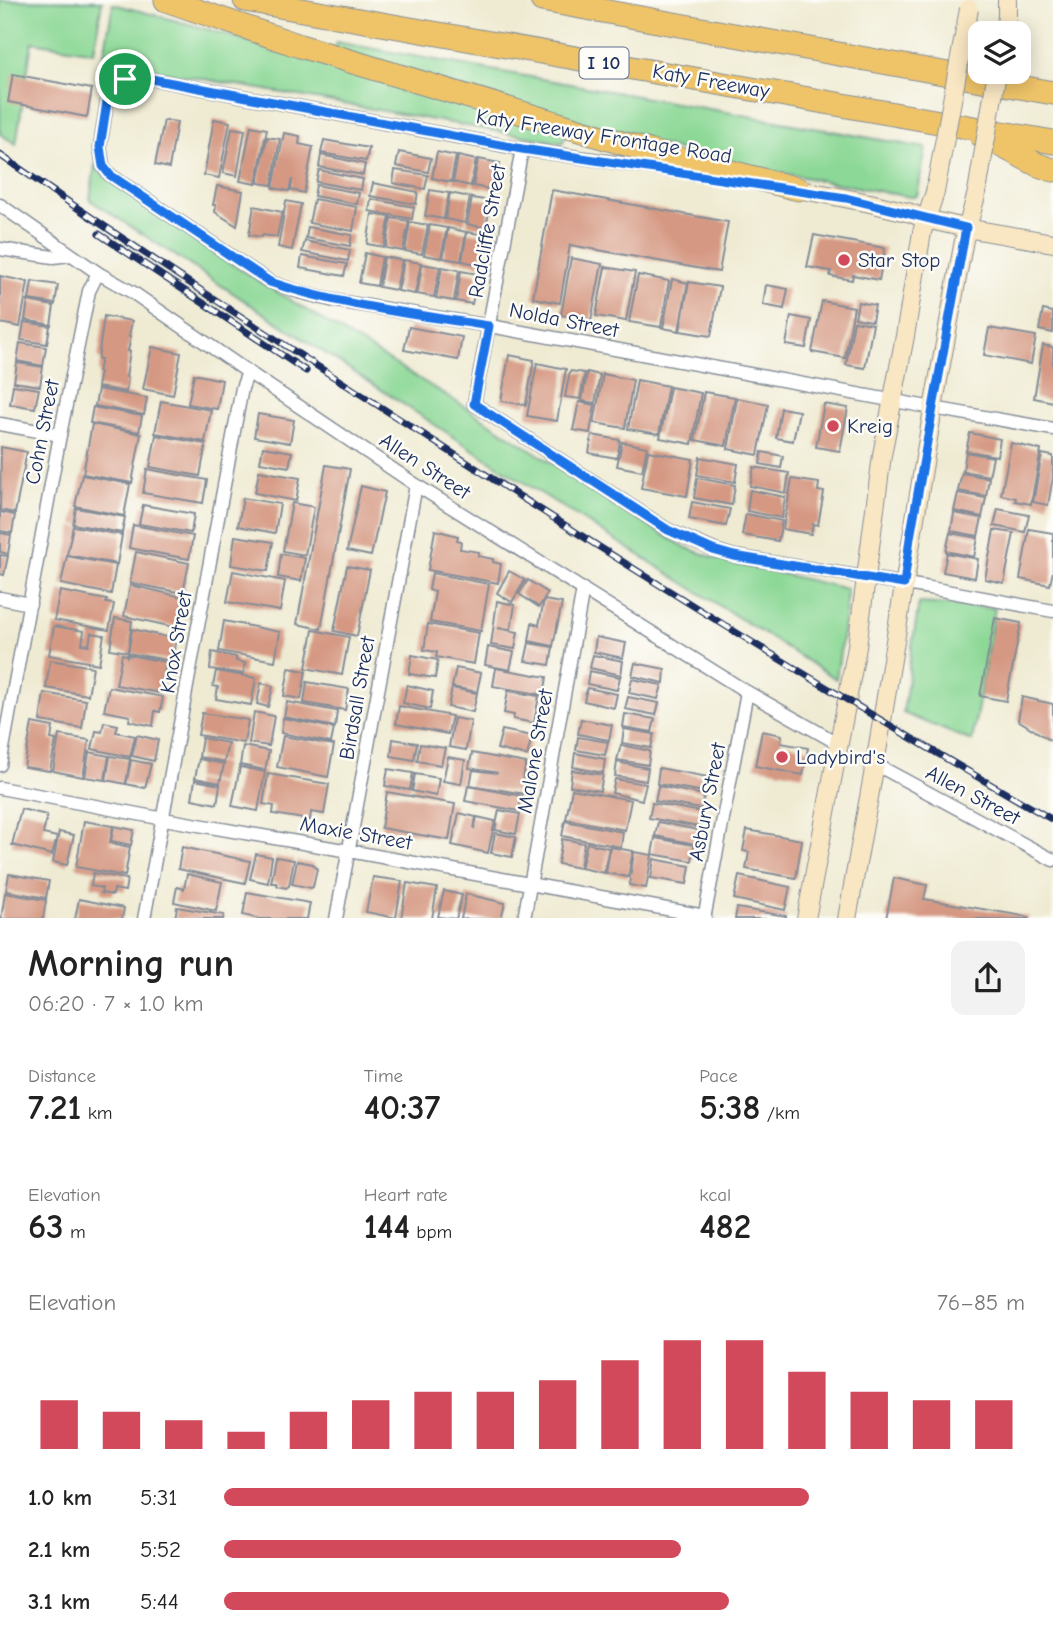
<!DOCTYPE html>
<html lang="en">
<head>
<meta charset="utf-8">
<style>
	:root { --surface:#fff; --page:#f2f2f2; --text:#222; --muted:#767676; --accent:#d1495b }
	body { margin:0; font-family:"Comic Neue",sans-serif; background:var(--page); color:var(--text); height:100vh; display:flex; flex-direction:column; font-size:26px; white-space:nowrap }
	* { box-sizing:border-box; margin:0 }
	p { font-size:23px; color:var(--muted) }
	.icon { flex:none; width:38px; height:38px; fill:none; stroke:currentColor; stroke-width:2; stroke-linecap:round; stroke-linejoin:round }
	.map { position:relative; height:918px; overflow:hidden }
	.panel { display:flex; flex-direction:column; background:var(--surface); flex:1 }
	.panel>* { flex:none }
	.controls { position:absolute; left:968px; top:21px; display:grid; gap:14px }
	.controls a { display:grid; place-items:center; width:63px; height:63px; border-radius:14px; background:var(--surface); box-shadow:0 4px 18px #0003; font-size:35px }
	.pin { position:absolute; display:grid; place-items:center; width:60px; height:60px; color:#fff; margin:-30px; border:4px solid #fff; border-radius:50%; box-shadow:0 2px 7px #0007 }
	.round { display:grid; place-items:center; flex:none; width:74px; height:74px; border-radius:14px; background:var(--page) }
	.head { display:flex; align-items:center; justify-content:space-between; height:119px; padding:0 28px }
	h1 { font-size:38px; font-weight:800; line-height:52px }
	.metrics { display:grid; grid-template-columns:repeat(3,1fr); gap:10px; height:119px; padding:7px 28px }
	.metrics div { display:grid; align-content:center }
	.metrics b { font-size:35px; font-weight:800 }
	.metrics small { font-size:19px; font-weight:400 }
	.metrics p { font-size:19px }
	.chart { height:196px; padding:14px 28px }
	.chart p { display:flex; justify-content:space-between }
	.chart svg { width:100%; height:126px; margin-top:7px; stroke:var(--accent); stroke-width:6 }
	ul { padding:0 28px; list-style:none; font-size:23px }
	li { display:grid; grid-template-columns:112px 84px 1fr; align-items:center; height:52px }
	li i { height:18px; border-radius:9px; background:var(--accent) }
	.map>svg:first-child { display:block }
</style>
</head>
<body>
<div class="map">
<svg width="1053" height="919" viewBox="0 0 1053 919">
	<rect width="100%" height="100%" fill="#fdfcf7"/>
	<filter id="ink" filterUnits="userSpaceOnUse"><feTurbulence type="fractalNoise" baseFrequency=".0143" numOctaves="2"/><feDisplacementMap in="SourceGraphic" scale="14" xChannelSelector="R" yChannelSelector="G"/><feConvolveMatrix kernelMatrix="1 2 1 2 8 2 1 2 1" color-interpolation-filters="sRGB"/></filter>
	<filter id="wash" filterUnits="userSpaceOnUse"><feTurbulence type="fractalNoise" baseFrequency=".00686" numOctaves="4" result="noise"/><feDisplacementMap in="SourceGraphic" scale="28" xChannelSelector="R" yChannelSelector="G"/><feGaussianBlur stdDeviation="1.57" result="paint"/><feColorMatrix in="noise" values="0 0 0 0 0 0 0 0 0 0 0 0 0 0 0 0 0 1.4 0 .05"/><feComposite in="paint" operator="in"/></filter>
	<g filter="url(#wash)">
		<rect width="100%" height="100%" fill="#efebd3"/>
		<g fill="#8cd896" stroke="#54847a" stroke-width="2">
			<polygon points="0,0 102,1 94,52 32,42 16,144 0,134"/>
			<polygon points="113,4 200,27 566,132 563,143 153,70 140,69 129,70 121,73 102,66"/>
			<polygon points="336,42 926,148 917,196 910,197 771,171 686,152 334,52"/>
			<polygon points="95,165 106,177 218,256 462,405 662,534 687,548 714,558 847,589 845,618 836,679 512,475 90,200"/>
			<polygon points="919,603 995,608 972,741 903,713 909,674 909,664"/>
		</g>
		<g id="blocks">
			<g fill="#d59983">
				<polygon points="13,74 92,89 87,117 8,102"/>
				<polygon points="214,119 230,122 219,178 204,175"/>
				<polygon points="164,120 177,122 169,168 155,165"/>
				<polygon points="251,126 267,129 256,184 240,181"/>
				<polygon points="232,128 245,130 237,176 223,173"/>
				<polygon points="284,133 300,136 299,144 313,147 304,193 291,190 292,179 289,191 273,188"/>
				<polygon points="267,137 280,139 272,185 258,183"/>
				<polygon points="324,140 369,148 366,161 321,153"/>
				<polygon points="399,152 431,158 428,172 396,166"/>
				<polygon points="437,152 456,156 451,182 432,178"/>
				<polygon points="321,155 365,164 363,175 319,167"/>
				<polygon points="458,156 476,160 471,186 453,182"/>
				<polygon points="478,159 500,163 495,190 473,186"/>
				<polygon points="319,170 363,179 361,190 316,182"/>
				<polygon points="395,170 428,175 425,189 393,183"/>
				<polygon points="373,183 418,192 416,204 370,196"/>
				<polygon points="316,185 359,193 357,204 314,196"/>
				<polygon points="217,186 243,191 237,226 215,212 216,205 213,205"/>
				<polygon points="430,190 449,193 444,219 425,216"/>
				<polygon points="552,190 728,222 719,272 570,245 560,303 533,298"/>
				<polygon points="450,193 470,197 465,223 445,219"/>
				<polygon points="472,198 491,201 486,228 467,224"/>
				<polygon points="314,199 357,207 353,231 309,223"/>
				<polygon points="371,199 414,207 412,219 369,211"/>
				<polygon points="286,201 301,204 292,250 278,247"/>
				<polygon points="254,206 282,212 277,237 263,235 262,237 249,235"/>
				<polygon points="372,214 390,217 384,247 367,244"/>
				<polygon points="391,218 409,221 403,251 386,248"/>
				<polygon points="410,222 428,225 422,254 405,251"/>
				<polygon points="430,225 447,228 441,258 424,255"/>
				<polygon points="308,227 352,235 350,246 306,238"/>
				<polygon points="448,228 466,232 461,261 443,258"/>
				<polygon points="467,232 486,235 480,265 462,261"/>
				<polygon points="814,235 885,248 879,280 853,275 852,280 830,276 831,271 807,267"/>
				<polygon points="305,241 350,250 348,261 302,252"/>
				<polygon points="365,253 382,257 377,286 359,283"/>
				<polygon points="302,256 347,264 344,276 300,268"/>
				<polygon points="384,257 402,260 396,290 379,287"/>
				<polygon points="571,258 602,264 591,321 561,315"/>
				<polygon points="404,260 421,263 415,294 398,291"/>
				<polygon points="422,264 440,267 434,297 417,294"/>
				<polygon points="442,267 459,270 454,301 436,298"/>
				<polygon points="605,267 635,272 626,321 596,316"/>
				<polygon points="461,271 478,274 472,304 456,301"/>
				<polygon points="638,275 669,281 661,327 629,322"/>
				<polygon points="0,276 28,282 20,327 0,323"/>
				<polygon points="672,279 688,283 679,331 663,328"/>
				<polygon points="32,281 58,285 55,304 29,300"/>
				<polygon points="689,282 720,287 711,336 680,331"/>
				<polygon points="766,285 788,289 784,309 763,305"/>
				<polygon points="28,301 54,306 51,325 25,320"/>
				<polygon points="822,301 854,307 845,358 812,352"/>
				<polygon points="858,302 875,305 872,321 855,318"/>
				<polygon points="1043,310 1053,312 1053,333 1039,330"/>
				<polygon points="104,316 132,321 129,336 131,336 128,351 130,351 126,377 128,378 126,392 97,387 100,372 98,372 101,359 98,359"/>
				<polygon points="791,316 811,320 806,348 786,345"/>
				<polygon points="854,321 873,324 865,368 846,365"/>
				<polygon points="24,322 50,326 47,344 21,340"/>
				<polygon points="409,327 462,337 458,360 404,350"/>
				<polygon points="989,328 1036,336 1031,364 984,355"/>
				<polygon points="20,343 46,347 43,366 17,361"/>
				<polygon points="1043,345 1053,347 1053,402 1034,398"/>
				<polygon points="152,347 181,353 173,395 143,389"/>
				<polygon points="509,355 534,360 526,405 501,401"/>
				<polygon points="17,363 43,367 40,386 14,382"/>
				<polygon points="537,363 566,369 557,421 527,416"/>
				<polygon points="570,371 585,373 580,399 565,397"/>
				<polygon points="587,372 600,375 595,403 582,401"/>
				<polygon points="194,374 222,380 217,409 188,404"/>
				<polygon points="603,374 633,380 625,428 594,423"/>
				<polygon points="637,380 668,386 659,434 628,429"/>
				<polygon points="13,385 39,389 35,408 10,404"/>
				<polygon points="670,387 701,393 692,444 660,438"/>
				<polygon points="98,389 147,398 144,415 95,406"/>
				<polygon points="704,392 735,397 726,446 695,440"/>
				<polygon points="737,398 768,404 758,455 728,449"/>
				<polygon points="161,401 211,410 205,442 155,433"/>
				<polygon points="579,402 595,405 590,433 573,430"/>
				<polygon points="824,404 848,408 840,451 816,447"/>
				<polygon points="93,407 142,416 139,432 90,423"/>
				<polygon points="781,408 799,411 793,441 776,438"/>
				<polygon points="258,414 294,420 290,443 254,437"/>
				<polygon points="92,424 141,434 132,483 83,474"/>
				<polygon points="970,433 1000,439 997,456 966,451"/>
				<polygon points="156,435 206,444 200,476 150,467"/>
				<polygon points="592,435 620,440 617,458 589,453"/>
				<polygon points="622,442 647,447 642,471 617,466"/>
				<polygon points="1011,443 1041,450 1031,504 1015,501 1016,498 1001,495"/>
				<polygon points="1,447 27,452 15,513 0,510"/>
				<polygon points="263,447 292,452 289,467 260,462"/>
				<polygon points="648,451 693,459 687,496 641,488"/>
				<polygon points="762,452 783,456 781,468 760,464"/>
				<polygon points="966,452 993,457 989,476 963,471"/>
				<polygon points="1042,454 1053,456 1053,477 1048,505 1033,502"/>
				<polygon points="700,457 738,464 735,482 697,475"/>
				<polygon points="326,465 350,469 321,629 297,624"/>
				<polygon points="754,467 789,473 786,493 750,486"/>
				<polygon points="147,469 207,480 203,503 143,493"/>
				<polygon points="259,471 300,478 296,501 255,493"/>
				<polygon points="962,473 989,478 986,496 958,491"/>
				<polygon points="82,475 130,484 124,516 75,506"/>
				<polygon points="697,478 735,485 732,505 694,498"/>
				<polygon points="792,479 819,483 818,491 824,492 818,525 813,524 811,534 783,529"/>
				<polygon points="361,486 385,492 371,556 347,551"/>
				<polygon points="750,490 785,497 782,518 747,511"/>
				<polygon points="958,493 986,498 982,517 954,511"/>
				<polygon points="243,498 280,504 275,533 238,526"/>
				<polygon points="692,502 730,509 726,526 689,519"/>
				<polygon points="292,503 314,507 305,555 283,551"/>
				<polygon points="143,505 194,514 191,533 139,524"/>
				<polygon points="76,508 125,517 122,533 73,524"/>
				<polygon points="998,509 1029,515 1025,532 994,526"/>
				<polygon points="0,512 15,515 12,533 0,531"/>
				<polygon points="954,513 982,518 978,536 951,531"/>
				<polygon points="746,514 782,521 778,541 742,535"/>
				<polygon points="133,525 193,536 189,559 129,548"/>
				<polygon points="73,526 122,535 117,564 67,555"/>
				<polygon points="1029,529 1053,533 1053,571 1050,585 1020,579"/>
				<polygon points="435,530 458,536 457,540 461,541 460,549 479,552 478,556 493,559 493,562 501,564 498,583 428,570"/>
				<polygon points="994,530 1014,533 1004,583 985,579"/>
				<polygon points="0,533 11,535 8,554 0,552"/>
				<polygon points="950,533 978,538 974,557 946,551"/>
				<polygon points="235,536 273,542 268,571 231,565"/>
				<polygon points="136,552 189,563 183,593 130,583"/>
				<polygon points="947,553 978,559 975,578 943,572"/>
				<polygon points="281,554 305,558 301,581 278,577"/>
				<polygon points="0,555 8,556 4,575 0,574"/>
				<polygon points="67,556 116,565 111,594 61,584"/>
				<polygon points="347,566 370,570 357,636 334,631"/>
				<polygon points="233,571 285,581 280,611 227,602"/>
				<polygon points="509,571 525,580 512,602 497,593"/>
				<polygon points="432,573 489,584 481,631 430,622 435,592 429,590"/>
				<polygon points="528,580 548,593 539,607 519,594"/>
				<polygon points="130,585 183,597 178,628 124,616"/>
				<polygon points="60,591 107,600 106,603 114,604 109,630 54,620"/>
				<polygon points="544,600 562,603 553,646 529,641 532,623 539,625"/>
				<polygon points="497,601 515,605 511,629 498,628 518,632 515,649 491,645"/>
				<polygon points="115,618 132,621 128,652 110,649"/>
				<polygon points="995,618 1021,623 1006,701 980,696"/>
				<polygon points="224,621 280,632 275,661 219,651"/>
				<polygon points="428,624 479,633 474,664 436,657 437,652 424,650"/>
				<polygon points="54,626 84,631 82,644 89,645 91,633 104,635 99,664 49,655"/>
				<polygon points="132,629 176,639 172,661 128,653"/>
				<polygon points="313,630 349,637 342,675 306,668"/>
				<polygon points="596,637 626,643 623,658 594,652"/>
				<polygon points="529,643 553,647 550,665 525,661"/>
				<polygon points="488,647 514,652 510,670 485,665"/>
				<polygon points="212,652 236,657 236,661 245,663 243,674 210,669"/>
				<polygon points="122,654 127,655 127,658 128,655 166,662 160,693 116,685"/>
				<polygon points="412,655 438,660 435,678 409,674"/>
				<polygon points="593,655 623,661 621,675 590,668"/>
				<polygon points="50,660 93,667 88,695 46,688"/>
				<polygon points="635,663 665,669 664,683 632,676"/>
				<polygon points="289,668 306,671 301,699 284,696"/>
				<polygon points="456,668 481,673 477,692 452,687"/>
				<polygon points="496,668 547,677 544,695 493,686"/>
				<polygon points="216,671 256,678 251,705 216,699 218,687 213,686"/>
				<polygon points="589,671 620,677 617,690 587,684"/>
				<polygon points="632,679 662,685 658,699 629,693"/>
				<polygon points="307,682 349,689 345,710 304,703"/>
				<polygon points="261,683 273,686 268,707 257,704"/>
				<polygon points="407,685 433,691 430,709 403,703"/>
				<polygon points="109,687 163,697 160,712 155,711 153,726 129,721 130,716 104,711"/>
				<polygon points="452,688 477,693 473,712 448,707"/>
				<polygon points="587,688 617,694 614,708 584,701"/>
				<polygon points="508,691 539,696 534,723 513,719 514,715 504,713"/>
				<polygon points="44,693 86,700 82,728 40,721"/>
				<polygon points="628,697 659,703 656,715 625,709"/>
				<polygon points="1022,697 1053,704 1053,742 1018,720"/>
				<polygon points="287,702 337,711 335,727 284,717"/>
				<polygon points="399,706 452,716 448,734 396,724"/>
				<polygon points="254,712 274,716 269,746 249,743"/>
				<polygon points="202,713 248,720 244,743 198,735"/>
				<polygon points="625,714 655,719 652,732 623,727"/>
				<polygon points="283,718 334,728 331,743 281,733"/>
				<polygon points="454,718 471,721 466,750 449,747"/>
				<polygon points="581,719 612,725 609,740 578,734"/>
				<polygon points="104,722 118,725 116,732 135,736 130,757 92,749 96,731 102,732"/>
				<polygon points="32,723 53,727 51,739 56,740 50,771 24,767"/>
				<polygon points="624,729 654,734 651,748 622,743"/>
				<polygon points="502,730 532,736 527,756 497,749"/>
				<polygon points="762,731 782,735 781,743 808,748 803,775 755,766"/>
				<polygon points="59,735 89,740 83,777 53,771"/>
				<polygon points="137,735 158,740 154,761 132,756"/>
				<polygon points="283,736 334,745 328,777 277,767"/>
				<polygon points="578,737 608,742 605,755 576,750"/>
				<polygon points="202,738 228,743 224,762 199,757"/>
				<polygon points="393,739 417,743 414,760 391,756"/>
				<polygon points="420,744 445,748 441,765 417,761"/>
				<polygon points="621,745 650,751 648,765 617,760"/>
				<polygon points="243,746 269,751 265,770 240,765"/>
				<polygon points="89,752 109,756 105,780 85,777"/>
				<polygon points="472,753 526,763 523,778 527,779 525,794 470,785 473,770 498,773 469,768"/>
				<polygon points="575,753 605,759 603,773 573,767"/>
				<polygon points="110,756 130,759 126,784 106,780"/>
				<polygon points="448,757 465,760 461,784 443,781"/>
				<polygon points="199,759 224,764 220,783 195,778"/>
				<polygon points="131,760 151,764 145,788 126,784"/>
				<polygon points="617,762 648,768 646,781 615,776"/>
				<polygon points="240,767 265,772 258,811 232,806"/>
				<polygon points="659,768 708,777 705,792 657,784"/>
				<polygon points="388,769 413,773 410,790 385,786"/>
				<polygon points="572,770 603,775 600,791 570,786"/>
				<polygon points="268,774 329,784 324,814 311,812 310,820 273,814 274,806 263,804"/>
				<polygon points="415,774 439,778 436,796 412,791"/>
				<polygon points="615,779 646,784 642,800 612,793"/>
				<polygon points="195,780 220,785 217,804 192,799"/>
				<polygon points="468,786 522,796 519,811 465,801"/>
				<polygon points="658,786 704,795 701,809 655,801"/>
				<polygon points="572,789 631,800 625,830 566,819"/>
				<polygon points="387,792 455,804 449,840 381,828"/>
				<polygon points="652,803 702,812 699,827 649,818"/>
				<polygon points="21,809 47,815 43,834 57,837 52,855 12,845"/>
				<polygon points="499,810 520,814 516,834 495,830"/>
				<polygon points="459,813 476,817 474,829 477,817 495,821 488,853 452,845"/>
				<polygon points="84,821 113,826 110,843 130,847 125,876 76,867"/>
				<polygon points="565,821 623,832 621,847 562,836"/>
				<polygon points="658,822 698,830 695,844 655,836"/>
				<polygon points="114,826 134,830 131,845 111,841"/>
				<polygon points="747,830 802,840 796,878 746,869 749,852 743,851"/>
				<polygon points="59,832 74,835 67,865 53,862"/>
				<polygon points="495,833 516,837 512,857 491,853"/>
				<polygon points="655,838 694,845 692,861 652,854"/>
				<polygon points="562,839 584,843 580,868 558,864"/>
				<polygon points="587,843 609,848 604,873 581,868"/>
				<polygon points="182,847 250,861 245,883 178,869"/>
				<polygon points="610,847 633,851 628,877 606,873"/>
				<polygon points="634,852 652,855 646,888 629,885"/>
				<polygon points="256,854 272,857 268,883 250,879"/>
				<polygon points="276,857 294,860 289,886 286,888 278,886 276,883 271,883"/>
				<polygon points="654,859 690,866 687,884 651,878"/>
				<polygon points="297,861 313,864 317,869 313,887 311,888 292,884"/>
				<polygon points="93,873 127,879 125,891 114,889 113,895 101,893 102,888 91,886"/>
				<polygon points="9,874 49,881 46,898 6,891"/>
				<polygon points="187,874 222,882 216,911 174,902 177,887 184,889"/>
				<polygon points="739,876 790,887 785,910 734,899"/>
				<polygon points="373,877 402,881 396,918 366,912"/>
				<polygon points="894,878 927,885 924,899 1029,917 1029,919 886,919"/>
				<polygon points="407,883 437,888 432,919 401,919"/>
				<polygon points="444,891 462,895 456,919 438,917"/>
				<polygon points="247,892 310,903 307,919 260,919 243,915"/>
				<polygon points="5,893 46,900 43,919 1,919"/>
				<polygon points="466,894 505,903 501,919 461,919"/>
				<polygon points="79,899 124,908 122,919 75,919"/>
				<polygon points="177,907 224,915 223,919 175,919"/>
				<polygon points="737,908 786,916 786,919 735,919"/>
			</g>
		</g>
	</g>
	<g filter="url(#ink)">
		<use href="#blocks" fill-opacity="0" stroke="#858d98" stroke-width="2"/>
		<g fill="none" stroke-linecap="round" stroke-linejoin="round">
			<defs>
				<g id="street">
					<polyline points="522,149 474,404 668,530 714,550 734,556 930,588 1053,611"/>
					<polyline points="704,175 522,149 146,78 125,79 118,84 107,102 100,147 103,166 110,175 270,282 299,292 331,300 490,326 933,408 1053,429"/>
					<polyline points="0,205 98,273 132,292 248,372 416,485 747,692 839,744"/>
					<polyline points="0,249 53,257 71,255"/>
					<polyline points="0,424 60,435"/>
					<polyline points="0,598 30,604"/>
					<polyline points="875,764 1053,860"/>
					<polyline points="0,765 60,435 89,291 98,273"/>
					<polyline points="0,788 164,819 349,851 705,916"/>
					<polyline points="144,919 242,388 248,372"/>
					<polyline points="336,919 416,485"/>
					<polyline points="524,919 583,589"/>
					<polyline points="704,919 747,692"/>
				</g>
				<g id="secondary">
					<polyline points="1004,33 1007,17 1007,0"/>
					<polyline points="798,189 870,203 911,213 925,219 966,228 1053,243"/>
					<polyline points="806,919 857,647 882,455 905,336 922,232 935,192"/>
					<polyline points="847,919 875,764 933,408 964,240 977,192"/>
				</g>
				<g id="highway">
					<polyline points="166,0 300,46 652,152 798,189"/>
					<polyline points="245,0 1053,142"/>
					<polyline points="542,0 1053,93"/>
					<polyline points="981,135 1038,165 1053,170"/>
				</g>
			</defs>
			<use href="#street" stroke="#858d98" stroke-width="15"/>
			<use href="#secondary" stroke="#858d98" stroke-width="20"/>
			<use href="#highway" stroke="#858d98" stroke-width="25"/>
			<use href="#street" stroke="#fff" stroke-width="12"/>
			<use href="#secondary" stroke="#f9e7c3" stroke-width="18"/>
			<use href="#highway" stroke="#efc469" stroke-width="23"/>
			<defs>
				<g id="rail">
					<path d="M 0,155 C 137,250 278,341 418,431 C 627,566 837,698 1053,820"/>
					<polyline points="99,234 306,371"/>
				</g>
			</defs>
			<use href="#rail" stroke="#1b2f5e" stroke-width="7"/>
			<use href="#rail" stroke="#fdfcf7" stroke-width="4.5" stroke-dasharray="13" stroke-linecap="butt"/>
			<defs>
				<g id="secondary-bridge">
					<polyline points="935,192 969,9"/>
					<polyline points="977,192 997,72"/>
				</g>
			</defs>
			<use href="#secondary-bridge" stroke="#858d98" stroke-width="20" stroke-linecap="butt"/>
			<use href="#secondary-bridge" stroke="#f9e7c3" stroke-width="18"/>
		</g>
	</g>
	<g fill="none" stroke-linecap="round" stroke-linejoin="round" filter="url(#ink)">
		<defs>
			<path id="route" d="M 136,78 L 146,78 L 522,149 L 846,198 L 966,228 L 933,408 L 910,538 L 904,584 L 734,556 L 713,550 L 668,530 L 474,404 L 489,326 C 416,314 340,306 270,282 L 110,175 L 103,166 L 100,147 L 107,102 L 118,84 L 125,79 Z"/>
		</defs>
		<use href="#route" stroke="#fff" stroke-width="14"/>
		<use href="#route" stroke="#1a73e8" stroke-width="9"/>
	</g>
	<g fill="#d1495b" stroke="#fdfcf7" stroke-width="2.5">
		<circle cx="844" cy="260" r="7"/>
		<circle cx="833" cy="426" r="7"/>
		<circle cx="782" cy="757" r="7"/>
	</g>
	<g text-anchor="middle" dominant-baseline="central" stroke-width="5" stroke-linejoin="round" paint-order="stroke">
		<rect fill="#fdfcf7" stroke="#5f6c8c" stroke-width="2" x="579.5" y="47.5" width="49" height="31" rx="5"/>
		<g font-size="19" font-weight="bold" fill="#1b2f5e">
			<text x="604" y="63">I 10</text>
		</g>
		<g font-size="21" fill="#1b2f5e" stroke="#fdfcf7">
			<text transform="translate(711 81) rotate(10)">Katy Freeway</text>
			<text transform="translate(604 136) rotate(9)">Katy Freeway Frontage Road</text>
			<text transform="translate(487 231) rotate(-80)">Radcliffe Street</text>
			<text transform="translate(564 320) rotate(11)">Nolda Street</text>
			<text transform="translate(42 432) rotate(-79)">Cohn Street</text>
			<text transform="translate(425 466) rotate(33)">Allen Street</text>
			<text transform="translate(176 642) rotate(-80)">Knox Street</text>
			<text transform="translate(357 698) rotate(-80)">Birdsall Street</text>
			<text transform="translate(535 751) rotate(-80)">Malone Street</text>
			<text transform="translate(973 795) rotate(28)">Allen Street</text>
			<text transform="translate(707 802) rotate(-79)">Asbury Street</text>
			<text transform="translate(356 833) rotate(10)">Maxie Street</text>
		</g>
		<g font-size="21" fill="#1b2f5e" stroke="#fdfcf7" text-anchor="start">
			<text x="858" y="260">Star Stop</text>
			<text x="847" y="426">Kreig</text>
			<text x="796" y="757">Ladybird's</text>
		</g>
	</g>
</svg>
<div class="controls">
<a><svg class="icon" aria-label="layers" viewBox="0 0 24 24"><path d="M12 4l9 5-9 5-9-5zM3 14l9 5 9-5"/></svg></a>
</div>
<div class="pin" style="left:125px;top:79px;background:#1e9e55"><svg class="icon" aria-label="arrive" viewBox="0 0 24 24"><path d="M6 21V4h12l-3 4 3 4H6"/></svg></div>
</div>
<section class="panel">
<div class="head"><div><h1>Morning run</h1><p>06:20 · 7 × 1.0 km</p></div><a class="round"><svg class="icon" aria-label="share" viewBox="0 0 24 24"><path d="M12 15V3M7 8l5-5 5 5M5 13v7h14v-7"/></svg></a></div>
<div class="metrics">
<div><p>Distance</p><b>7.21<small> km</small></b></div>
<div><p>Time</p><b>40:37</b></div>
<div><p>Pace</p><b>5:38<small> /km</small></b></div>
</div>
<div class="metrics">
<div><p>Elevation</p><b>63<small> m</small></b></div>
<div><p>Heart rate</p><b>144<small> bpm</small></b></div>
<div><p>kcal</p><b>482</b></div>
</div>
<div class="chart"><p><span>Elevation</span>76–85 m</p>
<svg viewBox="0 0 160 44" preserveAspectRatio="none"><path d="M5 44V27M15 44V31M25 44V34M35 44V38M45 44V31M55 44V27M65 44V24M75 44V24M85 44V20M95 44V13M105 44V6M115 44V6M125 44V17M135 44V24M145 44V27M155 44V27"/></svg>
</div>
<ul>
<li><b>1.0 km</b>5:31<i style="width:73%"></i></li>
<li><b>2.1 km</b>5:52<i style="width:57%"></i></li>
<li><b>3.1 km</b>5:44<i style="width:63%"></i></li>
</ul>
</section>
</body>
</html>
